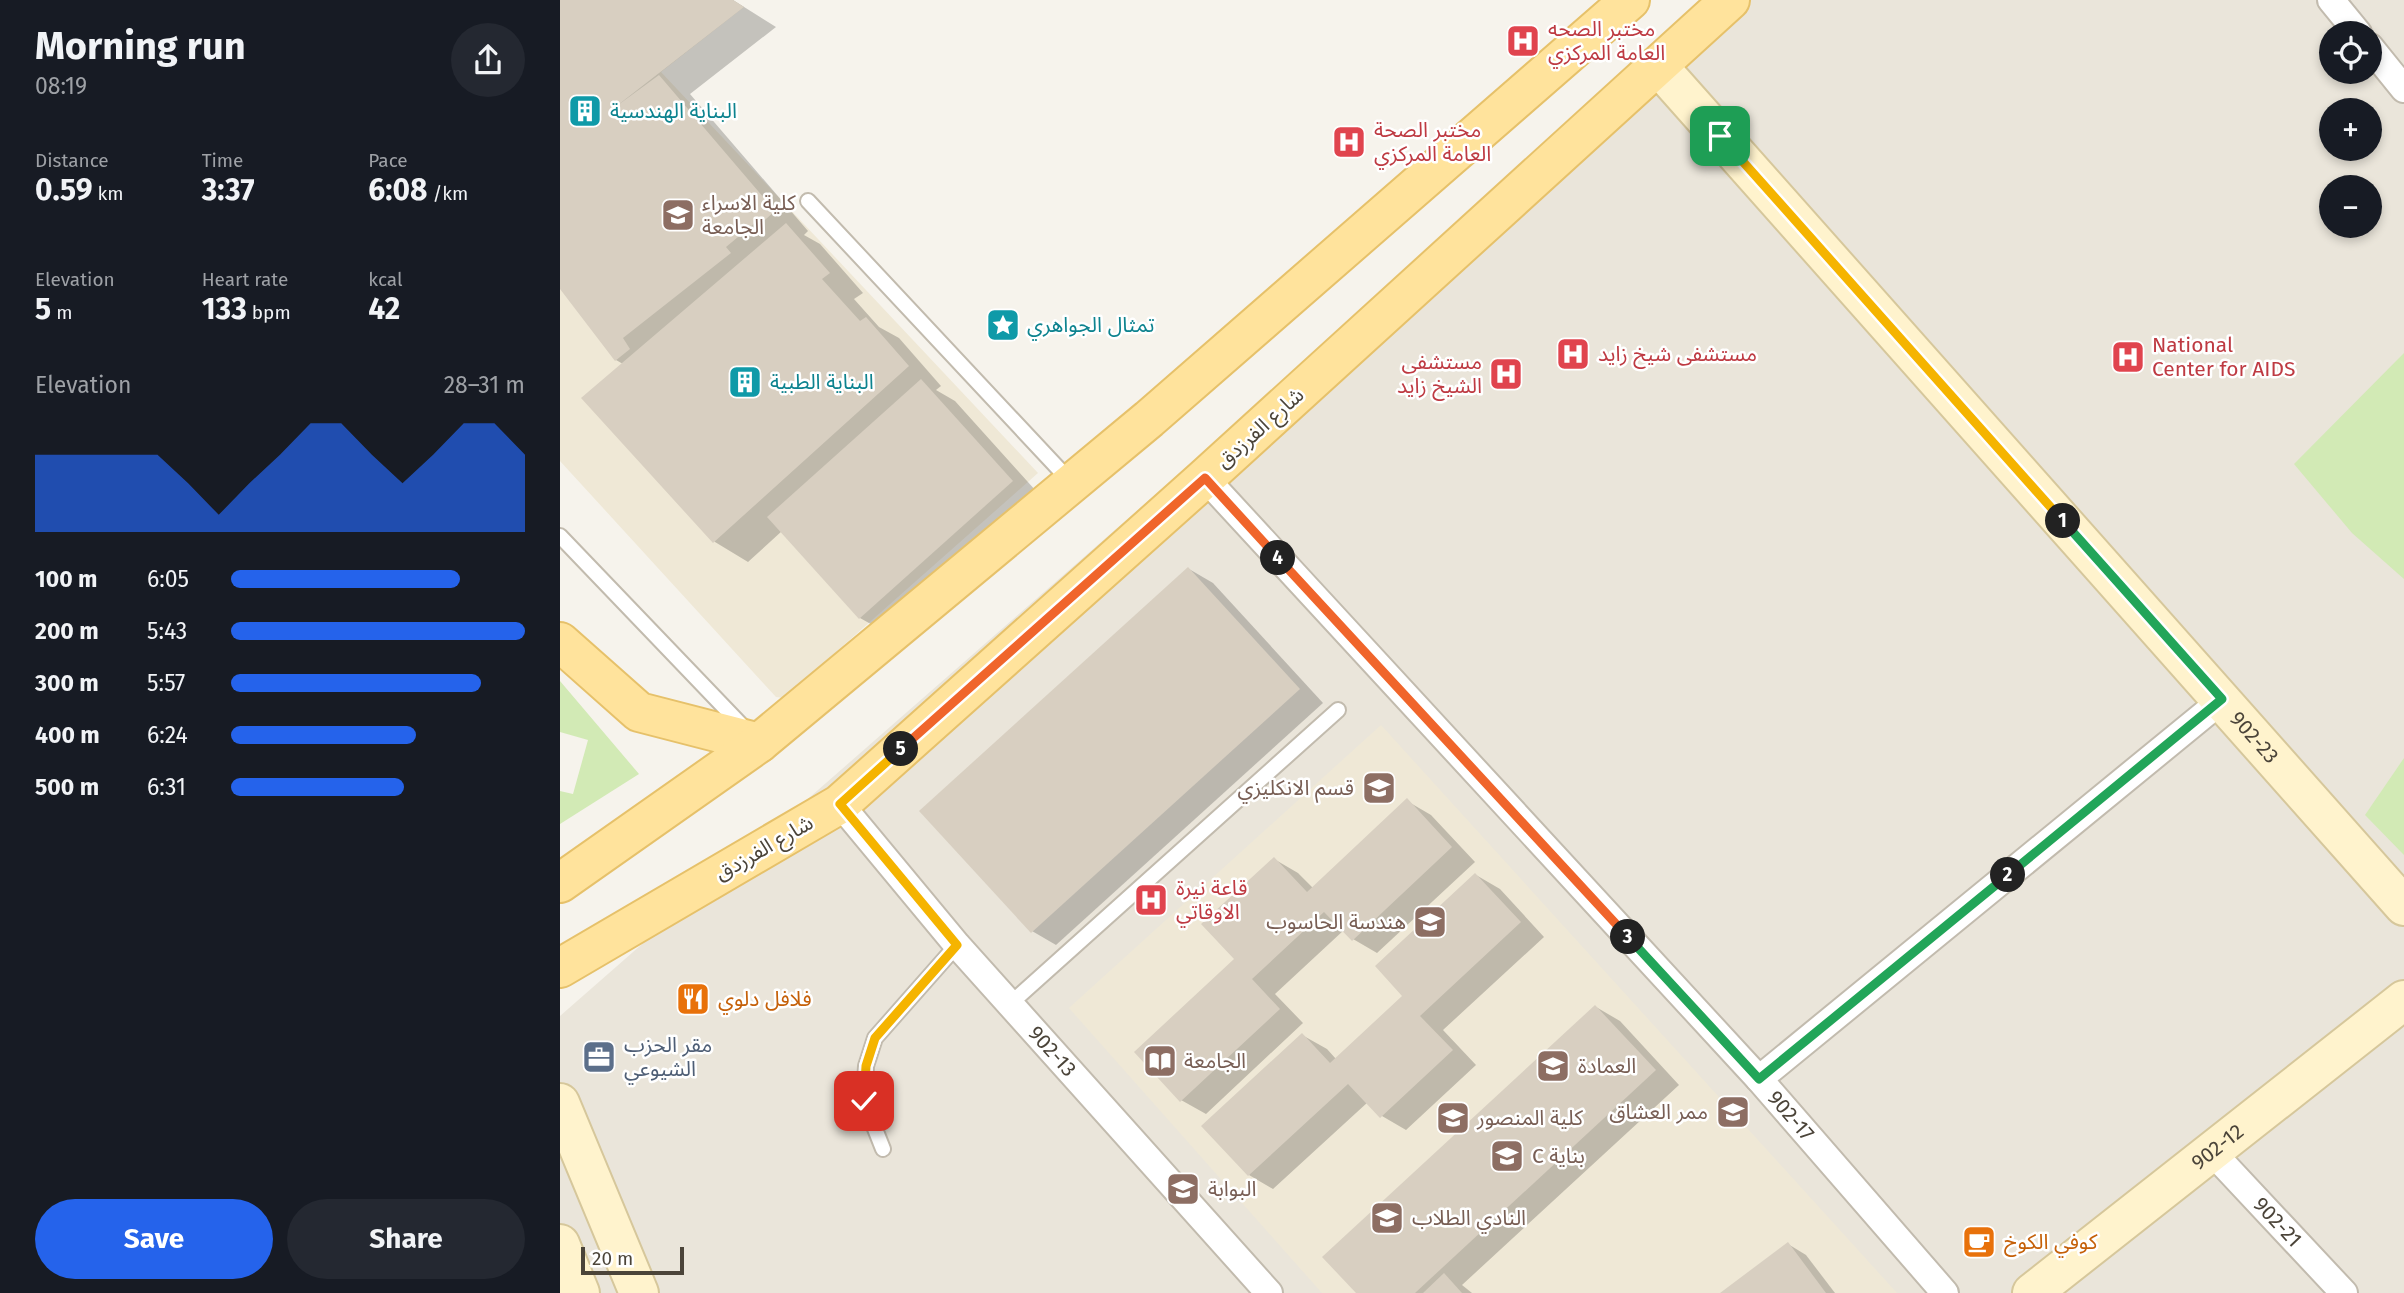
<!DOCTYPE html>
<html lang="en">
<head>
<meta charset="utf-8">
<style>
	:root { --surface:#171b24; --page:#242831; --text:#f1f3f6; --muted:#9ea1a6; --accent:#2563eb }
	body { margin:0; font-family:"Fira Sans","Noto Sans Arabic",sans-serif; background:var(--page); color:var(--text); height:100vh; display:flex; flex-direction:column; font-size:26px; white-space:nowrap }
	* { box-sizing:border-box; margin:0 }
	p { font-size:23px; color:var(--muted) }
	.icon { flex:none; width:38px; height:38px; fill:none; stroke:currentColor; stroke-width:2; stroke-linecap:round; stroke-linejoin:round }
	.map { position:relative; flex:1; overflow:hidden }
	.side { display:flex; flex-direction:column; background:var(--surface); width:560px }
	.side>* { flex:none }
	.controls { position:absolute; left:1759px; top:21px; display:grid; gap:14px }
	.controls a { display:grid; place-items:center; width:63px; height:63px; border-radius:50%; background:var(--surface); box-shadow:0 4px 10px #0003; font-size:35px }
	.scale { position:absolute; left:21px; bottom:18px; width:103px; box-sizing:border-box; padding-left:7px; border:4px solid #4b4439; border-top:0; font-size:19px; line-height:24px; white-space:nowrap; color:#4b4439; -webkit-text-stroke:5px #fff; paint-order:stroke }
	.pin { position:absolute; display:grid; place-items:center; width:60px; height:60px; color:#fff; margin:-30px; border-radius:14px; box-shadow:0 4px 10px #0006 }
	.km { position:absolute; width:35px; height:35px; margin:-18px; border-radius:50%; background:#222; color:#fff; font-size:19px; line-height:35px; text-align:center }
	.round { display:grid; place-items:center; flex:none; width:74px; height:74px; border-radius:37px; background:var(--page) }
	.headline { display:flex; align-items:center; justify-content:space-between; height:119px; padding:0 35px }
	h1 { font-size:38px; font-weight:700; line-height:52px }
	.figures { display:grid; grid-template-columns:repeat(3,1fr); gap:10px; height:119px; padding:7px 35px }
	.figures div { display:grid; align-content:center }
	.figures b { font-size:30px; font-weight:700 }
	.figures small { font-size:19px; font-weight:400 }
	.figures p { font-size:19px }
	.chart { height:196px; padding:14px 35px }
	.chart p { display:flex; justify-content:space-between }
	.chart svg { width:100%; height:126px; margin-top:7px; fill:var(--accent); opacity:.7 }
	.cta { display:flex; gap:14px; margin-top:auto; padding:14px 35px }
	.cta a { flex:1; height:80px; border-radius:42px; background:var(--accent); color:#fff; font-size:28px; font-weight:700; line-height:80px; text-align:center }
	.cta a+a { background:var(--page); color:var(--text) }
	ul { padding:0 35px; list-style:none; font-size:23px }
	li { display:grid; grid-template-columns:112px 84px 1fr; align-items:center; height:52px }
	li i { height:18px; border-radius:9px; background:var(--accent) }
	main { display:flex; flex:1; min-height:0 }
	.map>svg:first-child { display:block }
</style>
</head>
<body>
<main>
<section class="side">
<div class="headline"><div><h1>Morning run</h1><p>08:19</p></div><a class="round"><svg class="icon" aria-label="share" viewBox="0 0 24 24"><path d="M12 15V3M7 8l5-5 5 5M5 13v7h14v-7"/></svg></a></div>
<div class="figures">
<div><p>Distance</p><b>0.59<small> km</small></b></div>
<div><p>Time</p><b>3:37</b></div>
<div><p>Pace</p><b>6:08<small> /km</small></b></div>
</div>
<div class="figures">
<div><p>Elevation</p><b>5<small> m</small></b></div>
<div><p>Heart rate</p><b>133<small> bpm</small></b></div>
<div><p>kcal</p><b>42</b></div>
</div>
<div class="chart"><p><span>Elevation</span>28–31 m</p>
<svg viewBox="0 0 160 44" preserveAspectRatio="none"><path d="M0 44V17L10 17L20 17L30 17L40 17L50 27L60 38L70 27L80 17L90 6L100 6L110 17L120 27L130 17L140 6L150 6L160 17V44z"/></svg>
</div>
<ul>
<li><b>100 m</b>6:05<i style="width:78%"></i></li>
<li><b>200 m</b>5:43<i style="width:100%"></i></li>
<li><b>300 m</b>5:57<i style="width:85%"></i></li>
<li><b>400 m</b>6:24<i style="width:63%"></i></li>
<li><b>500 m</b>6:31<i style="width:59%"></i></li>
</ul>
<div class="cta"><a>Save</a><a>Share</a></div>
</section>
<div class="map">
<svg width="1844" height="1293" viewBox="0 0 1844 1293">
	<rect width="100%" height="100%" fill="#f6f3ec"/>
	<path fill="#eae5da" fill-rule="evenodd" d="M 1160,0 L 1844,0 L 1844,1293 L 0,1293 L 0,1016 ZM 1771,33 L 1810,33 L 1810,72 L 1771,72 ZM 1771,110 L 1810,110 L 1810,149 L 1771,149 ZM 1771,187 L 1810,187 L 1810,226 L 1771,226 Z"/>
	<g fill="#efe8d6">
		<polygon points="0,0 173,0 184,7 101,72 478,473 224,698 216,697 0,461"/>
		<polygon points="821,725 1337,1293 762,1293 509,1008"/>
	</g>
	<g fill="#d2eab5">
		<polygon points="1844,353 1844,579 1792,533 1734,464"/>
		<polygon points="0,681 79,774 0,824 0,791 13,794 28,740 0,732"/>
		<polygon points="1844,758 1844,855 1805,815"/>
	</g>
	<g fill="#0003">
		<polygon points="0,0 173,0 216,27 130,94 248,231 244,235 260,244 303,293 294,299 319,327 339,338 381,386 376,390 395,401 485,501 334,637 300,618 222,531 188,562 155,542 23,398 63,364 56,360 0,286"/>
		<polygon points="629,569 653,583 763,703 496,945 472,931"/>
		<polygon points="847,801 871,815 915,862 817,953 793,939 784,930 715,994 743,1023 646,1114 621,1100 714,859 738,873 753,888"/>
		<polygon points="916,875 940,889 984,937 883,1030 916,1065 846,1130 822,1116 808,1102 713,1189 689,1175 742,1035 767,1049 776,1059 845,996"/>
		<polygon points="1036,1007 1060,1021 1119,1085 902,1285 912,1293 798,1293"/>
		<polygon points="1228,1244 1246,1255 1275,1293 1163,1293"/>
	</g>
	<g fill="#d8cfc1">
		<polygon points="0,0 173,0 184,7 54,108 99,75 215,211 199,225 196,222 166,247 171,253 63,338 70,349 55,361 0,289"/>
		<polygon points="226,223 270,273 262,279 300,321 306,317 349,366 153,543 21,398"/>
		<polygon points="361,379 453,481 299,619 207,517"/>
		<polygon points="628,567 740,689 471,933 359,811"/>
		<polygon points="847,798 892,847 792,941 764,912 692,979 720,1009 620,1102 574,1052 674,959 641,924 714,857 747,892"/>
		<polygon points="915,873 961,922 860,1016 893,1050 820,1118 788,1084 688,1176 641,1126 742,1033 770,1063 842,996 815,966"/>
		<polygon points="1035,1005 1096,1070 855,1293 796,1293 762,1257"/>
		<polygon points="1228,1242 1266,1293 1160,1293"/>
		<polygon points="884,1273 902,1293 863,1293"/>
	</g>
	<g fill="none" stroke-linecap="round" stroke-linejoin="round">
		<defs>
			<g id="lane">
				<polyline points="248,201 511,482"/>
				<polyline points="0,536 186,730"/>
				<polyline points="450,1004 778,710"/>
				<polyline points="323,1149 304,1101 306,1066 315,1038 397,945"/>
			</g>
			<g id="street">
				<polyline points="1771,0 1798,33"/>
				<polyline points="1810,47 1844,89"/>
				<path id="s1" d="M 645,478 L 1199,1079 L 1385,1293"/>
				<path id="s2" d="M 280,804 L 397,945 L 709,1293"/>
				<polyline points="1199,1079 1662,700"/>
				<path id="s3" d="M 1652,1152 L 1784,1293"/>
			</g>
			<g id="secondary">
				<path id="s4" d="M 1098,66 L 1844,906"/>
				<polyline points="0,1103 79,1293"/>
				<polyline points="0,1244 20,1293"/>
				<path id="s5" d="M 1472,1293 L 1844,1000"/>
			</g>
			<g id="primary">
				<polyline points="0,642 79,712 199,743"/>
				<polyline points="0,883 199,743 589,419 1070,0"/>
				<polyline points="0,968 280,804 645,478 1170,0"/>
			</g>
		</defs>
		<use href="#lane" stroke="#c2bbae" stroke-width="18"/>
		<use href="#street" stroke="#c2bbae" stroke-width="30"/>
		<use href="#secondary" stroke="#d6c79b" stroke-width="42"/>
		<use href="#primary" stroke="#e6c16a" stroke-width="42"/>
		<use href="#lane" stroke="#fff" stroke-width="14"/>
		<use href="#street" stroke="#fff" stroke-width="26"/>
		<use href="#secondary" stroke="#fff3cd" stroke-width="38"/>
		<use href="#primary" stroke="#ffe39c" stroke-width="38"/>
	</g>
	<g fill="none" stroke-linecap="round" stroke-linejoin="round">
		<defs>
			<polyline id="split-1" points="1160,136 1503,521"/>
			<polyline id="split-2" points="1448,875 1662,699 1503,521"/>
			<polyline id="split-3" points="1068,937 1199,1079 1448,875"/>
			<polyline id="split-4" points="718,558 1068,937"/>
			<polyline id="split-5" points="341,749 645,478 718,558"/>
			<polyline id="split-6" points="304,1101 306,1066 315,1038 397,945 280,804 341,749"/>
		</defs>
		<use href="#split-1" stroke="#fff" stroke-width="14"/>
		<use href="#split-2" stroke="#fff" stroke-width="14"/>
		<use href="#split-3" stroke="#fff" stroke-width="14"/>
		<use href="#split-4" stroke="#fff" stroke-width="14"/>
		<use href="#split-5" stroke="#fff" stroke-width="14"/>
		<use href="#split-6" stroke="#fff" stroke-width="14"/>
		<use href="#split-1" stroke="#f5b400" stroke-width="9"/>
		<use href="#split-2" stroke="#22a559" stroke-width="9"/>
		<use href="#split-3" stroke="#22a559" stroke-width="9"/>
		<use href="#split-4" stroke="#f0652b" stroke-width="9"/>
		<use href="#split-5" stroke="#f0652b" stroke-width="9"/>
		<use href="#split-6" stroke="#f5b400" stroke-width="9"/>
	</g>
	<defs>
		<symbol id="hospital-square" viewBox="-11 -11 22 22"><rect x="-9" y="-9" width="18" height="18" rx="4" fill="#e0444e" stroke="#fff"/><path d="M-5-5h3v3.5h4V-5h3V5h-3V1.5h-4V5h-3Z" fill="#fff"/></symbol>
		<symbol id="building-square" viewBox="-11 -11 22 22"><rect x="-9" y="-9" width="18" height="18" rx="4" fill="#0f9aa8" stroke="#fff"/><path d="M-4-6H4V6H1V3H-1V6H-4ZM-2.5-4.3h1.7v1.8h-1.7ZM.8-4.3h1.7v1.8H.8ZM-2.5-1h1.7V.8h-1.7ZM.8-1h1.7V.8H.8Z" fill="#fff"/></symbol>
		<symbol id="university-square" viewBox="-11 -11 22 22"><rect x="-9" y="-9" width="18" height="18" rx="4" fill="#8d6e63" stroke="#fff"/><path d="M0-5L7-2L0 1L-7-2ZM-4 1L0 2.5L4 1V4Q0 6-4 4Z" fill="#fff"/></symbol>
		<symbol id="sight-square" viewBox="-11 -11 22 22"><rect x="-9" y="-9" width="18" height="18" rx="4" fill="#0f9aa8" stroke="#fff"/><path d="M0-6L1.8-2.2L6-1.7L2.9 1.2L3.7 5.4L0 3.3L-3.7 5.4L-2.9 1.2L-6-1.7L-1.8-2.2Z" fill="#fff"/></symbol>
		<symbol id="restaurant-square" viewBox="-11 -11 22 22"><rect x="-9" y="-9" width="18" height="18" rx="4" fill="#e8710a" stroke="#fff"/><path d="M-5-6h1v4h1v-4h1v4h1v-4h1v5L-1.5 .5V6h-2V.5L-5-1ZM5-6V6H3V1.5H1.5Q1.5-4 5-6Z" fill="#fff"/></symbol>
		<symbol id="office-square" viewBox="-11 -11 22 22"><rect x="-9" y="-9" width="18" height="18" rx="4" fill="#5c6f8a" stroke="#fff"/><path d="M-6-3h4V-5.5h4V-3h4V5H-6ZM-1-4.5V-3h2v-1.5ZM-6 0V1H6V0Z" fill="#fff"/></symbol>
		<symbol id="library-square" viewBox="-11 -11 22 22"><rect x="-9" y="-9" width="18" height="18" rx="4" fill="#8d6e63" stroke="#fff"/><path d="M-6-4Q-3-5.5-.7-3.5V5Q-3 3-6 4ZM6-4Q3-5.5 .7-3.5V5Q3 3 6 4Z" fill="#fff"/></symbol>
		<symbol id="cafe-square" viewBox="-11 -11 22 22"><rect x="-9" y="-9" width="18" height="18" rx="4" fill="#e8710a" stroke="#fff"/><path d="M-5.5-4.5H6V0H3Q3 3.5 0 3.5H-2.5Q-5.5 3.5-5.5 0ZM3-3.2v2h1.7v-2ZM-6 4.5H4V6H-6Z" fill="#fff"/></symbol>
	</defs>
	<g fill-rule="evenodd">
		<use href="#hospital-square" x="944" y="22" width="38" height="38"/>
		<use href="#building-square" x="6" y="92" width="38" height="38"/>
		<use href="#hospital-square" x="770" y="123" width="38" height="38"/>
		<use href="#university-square" x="99" y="196" width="38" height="38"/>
		<use href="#sight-square" x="424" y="306" width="38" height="38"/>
		<use href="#hospital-square" x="994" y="335" width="38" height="38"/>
		<use href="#hospital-square" x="1549" y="338" width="38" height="38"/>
		<use href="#hospital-square" x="927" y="355" width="38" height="38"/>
		<use href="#building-square" x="166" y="363" width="38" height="38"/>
		<use href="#university-square" x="800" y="769" width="38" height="38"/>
		<use href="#hospital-square" x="572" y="881" width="38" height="38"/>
		<use href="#university-square" x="851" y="903" width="38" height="38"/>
		<use href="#restaurant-square" x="114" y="980" width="38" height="38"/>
		<use href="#office-square" x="20" y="1038" width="38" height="38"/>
		<use href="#library-square" x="581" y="1042" width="38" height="38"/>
		<use href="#university-square" x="974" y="1047" width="38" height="38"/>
		<use href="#university-square" x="1154" y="1093" width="38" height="38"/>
		<use href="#university-square" x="874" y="1099" width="38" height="38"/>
		<use href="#university-square" x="928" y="1137" width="38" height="38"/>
		<use href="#university-square" x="604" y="1170" width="38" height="38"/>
		<use href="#university-square" x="808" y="1199" width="38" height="38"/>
		<use href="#cafe-square" x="1400" y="1223" width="38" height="38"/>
	</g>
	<g text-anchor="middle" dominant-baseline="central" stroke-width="5" stroke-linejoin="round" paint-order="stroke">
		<g font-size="21" fill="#be3a42" stroke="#fff" text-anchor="start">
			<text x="988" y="29">مختبر الصحه<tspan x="988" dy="24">العامة المركزي</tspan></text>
			<text x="814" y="130">مختبر الصحة<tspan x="814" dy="24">العامة المركزي</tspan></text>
			<text x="1592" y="345">National<tspan x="1592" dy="24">Center for AIDS</tspan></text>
			<text x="1038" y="354">مستشفى شيخ زايد</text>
			<text x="922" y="362" text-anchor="end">مستشفى<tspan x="922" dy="24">الشيخ زايد</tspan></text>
			<text x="616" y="888">قاعة نيرة<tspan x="616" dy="24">الاوقاتي</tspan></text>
		</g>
		<g font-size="21" fill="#0d838f" stroke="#fff" text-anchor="start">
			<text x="50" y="111">البناية الهندسية</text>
			<text x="467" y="325">تمثال الجواهري</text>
			<text x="210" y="382">البناية الطبية</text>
		</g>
		<g font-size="21" fill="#785e54" stroke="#fff" text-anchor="start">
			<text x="142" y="203">كلية الاسراء<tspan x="142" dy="24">الجامعة</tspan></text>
			<text x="794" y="788" text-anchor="end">قسم الانكليزي</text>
			<text x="846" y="922" text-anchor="end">هندسة الحاسوب</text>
			<text x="624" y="1061">الجامعة</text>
			<text x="1018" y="1066">العمادة</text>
			<text x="1148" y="1112" text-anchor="end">ممر العشاق</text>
			<text x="917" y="1118">كلية المنصور</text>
			<text x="972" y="1156">C بناية</text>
			<text x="648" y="1189">البوابة</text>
			<text x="852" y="1218">النادي الطلاب</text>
		</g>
		<g font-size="21" fill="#4b4439" stroke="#fff">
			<text transform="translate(700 428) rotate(-42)">شارع الفرزدق</text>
			<text stroke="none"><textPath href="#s4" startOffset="898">902-23</textPath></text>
			<text transform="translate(204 848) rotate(-30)">شارع الفرزدق</text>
			<text stroke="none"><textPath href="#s2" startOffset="326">902-13</textPath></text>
			<text stroke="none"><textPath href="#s1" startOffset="866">902-17</textPath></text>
			<text stroke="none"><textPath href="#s5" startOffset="236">902-12</textPath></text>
			<text stroke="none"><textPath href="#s3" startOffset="96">902-21</textPath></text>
		</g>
		<g font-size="21" fill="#c56008" stroke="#fff" text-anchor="start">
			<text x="158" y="999">فلافل دلوي</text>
			<text x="1444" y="1242">كوفي الكوخ</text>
		</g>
		<g font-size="21" fill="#4e5e75" stroke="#fff" text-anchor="start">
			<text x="64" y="1045">مقر الحزب<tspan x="64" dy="24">الشيوعي</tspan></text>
		</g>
	</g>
</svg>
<div class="controls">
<a><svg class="icon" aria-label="locate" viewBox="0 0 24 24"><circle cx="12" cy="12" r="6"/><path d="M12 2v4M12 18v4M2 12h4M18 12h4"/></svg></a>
<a>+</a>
<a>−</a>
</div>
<div class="scale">20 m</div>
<div class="pin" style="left:1160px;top:136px;background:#1e9e55"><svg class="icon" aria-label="arrive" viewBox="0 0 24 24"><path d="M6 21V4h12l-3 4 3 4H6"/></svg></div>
<div class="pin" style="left:304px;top:1101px;background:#d93025"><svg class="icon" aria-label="check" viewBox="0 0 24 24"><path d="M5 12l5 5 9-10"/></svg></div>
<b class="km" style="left:1503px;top:521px">1</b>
<b class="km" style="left:1448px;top:875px">2</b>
<b class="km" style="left:1068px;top:937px">3</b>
<b class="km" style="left:718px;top:558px">4</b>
<b class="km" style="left:341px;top:749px">5</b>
</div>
</main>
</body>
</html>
